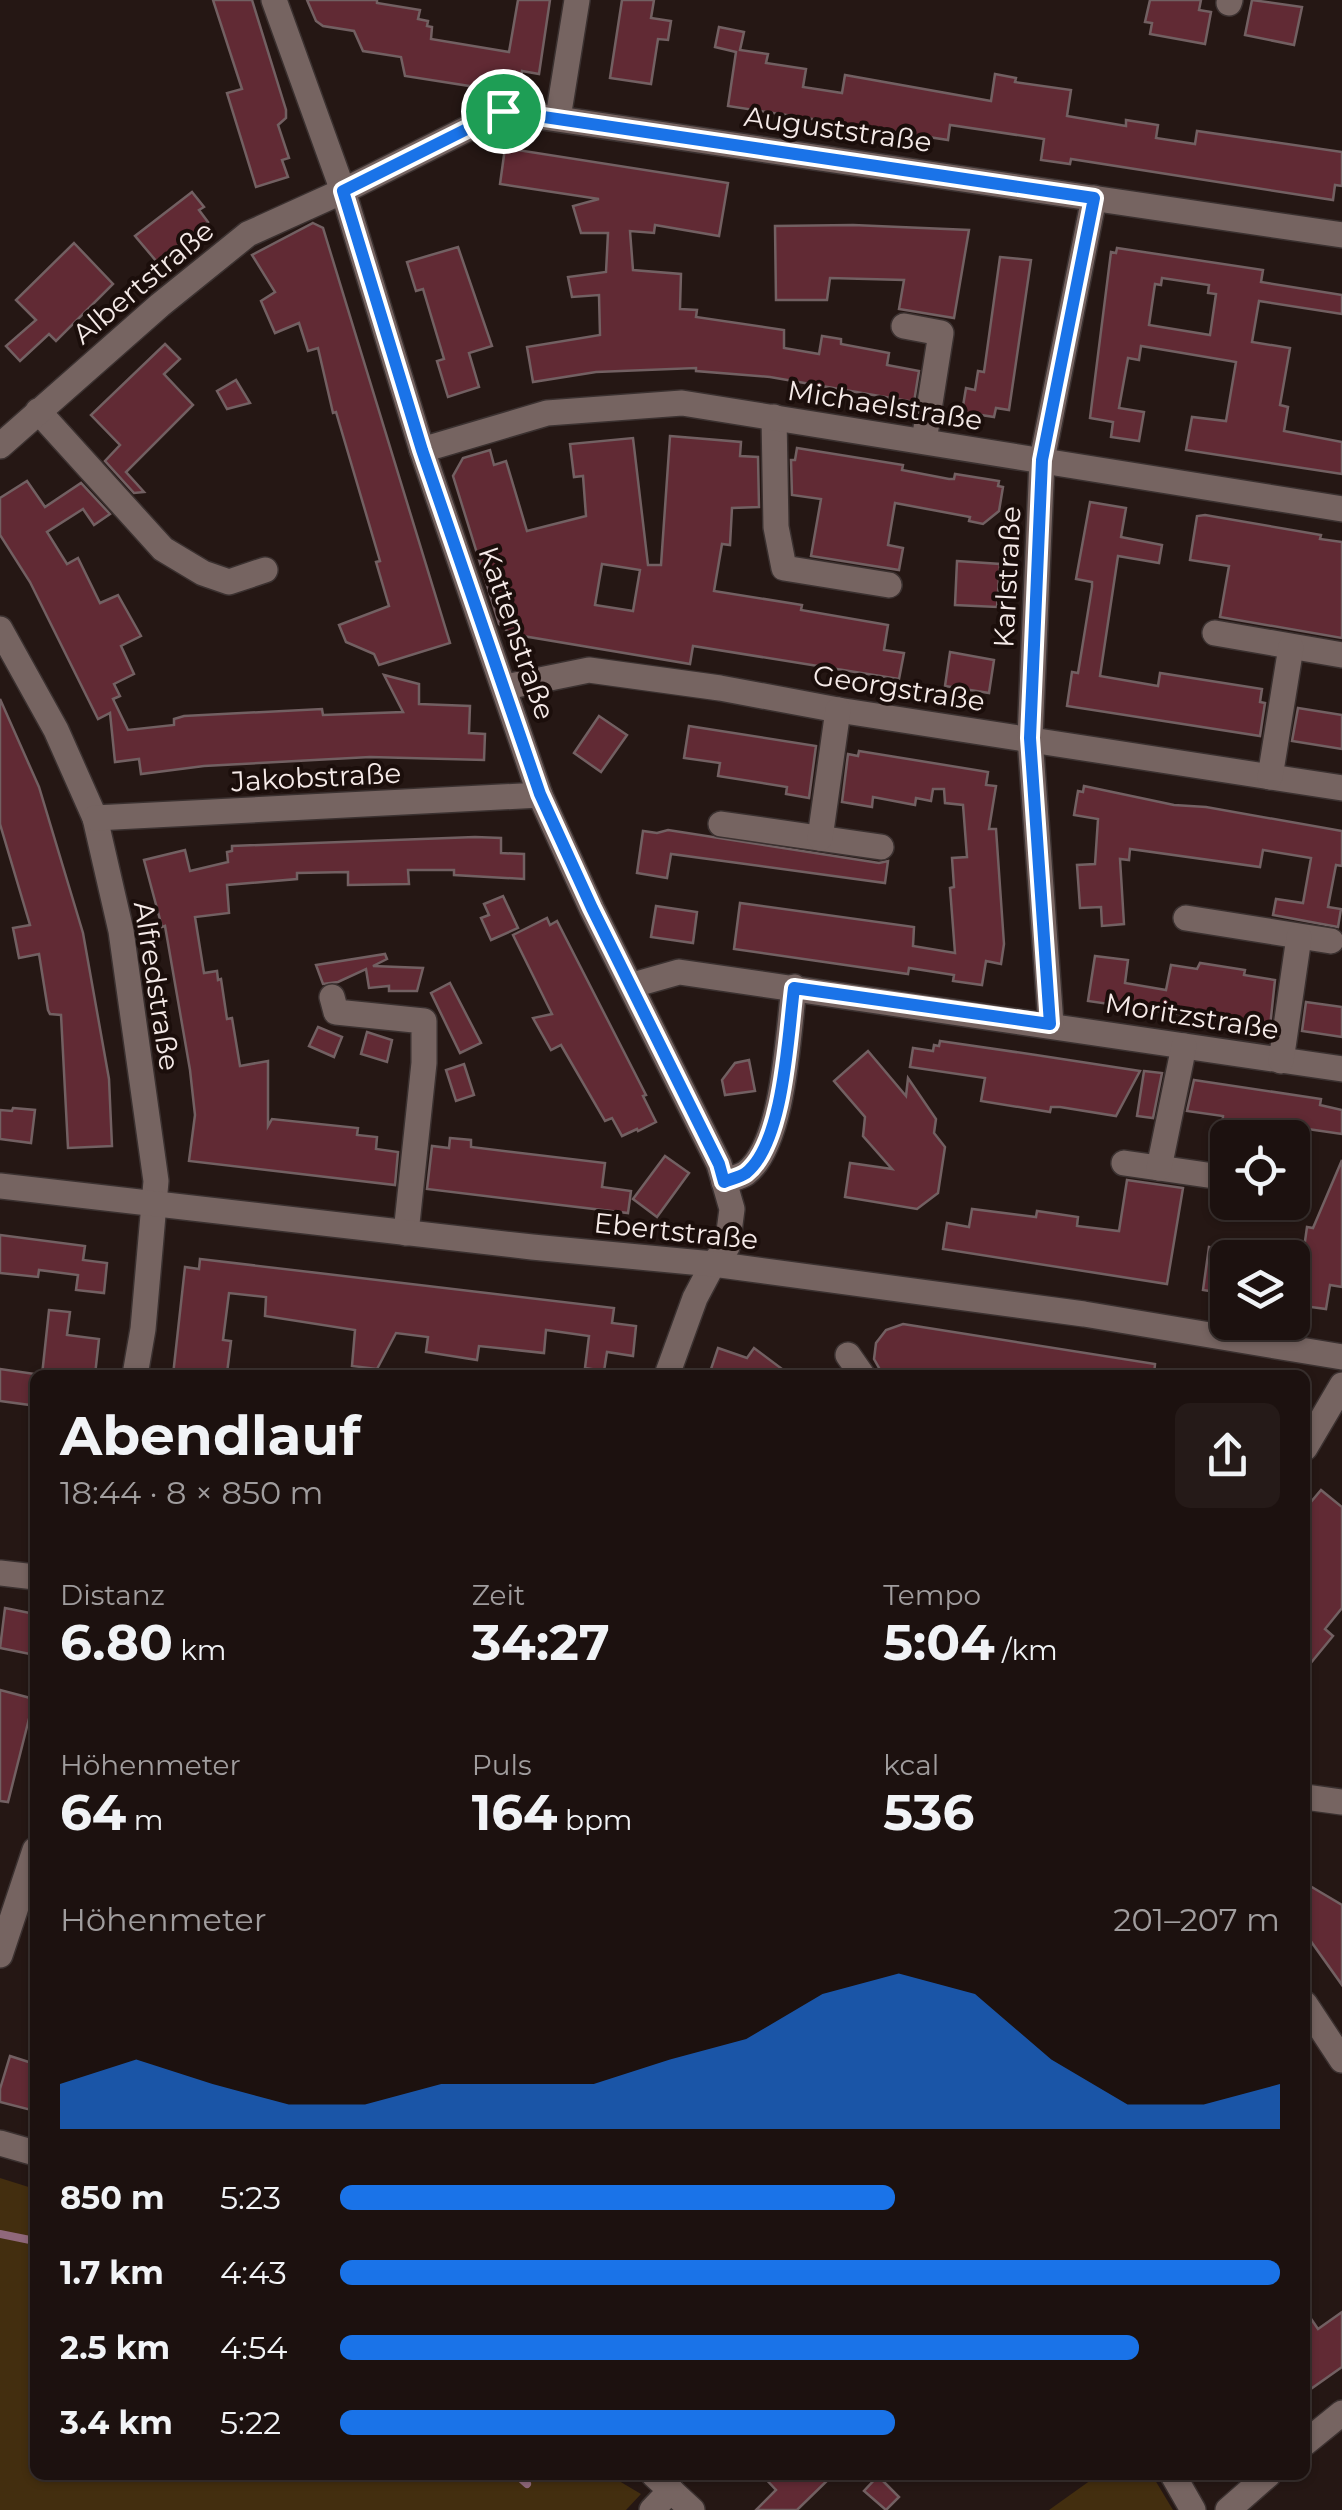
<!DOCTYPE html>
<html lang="de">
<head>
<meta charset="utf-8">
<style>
	:root { --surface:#1c110f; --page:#251a18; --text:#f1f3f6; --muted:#a09d9e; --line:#3a312f; --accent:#1a73e8 }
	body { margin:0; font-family:Montserrat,sans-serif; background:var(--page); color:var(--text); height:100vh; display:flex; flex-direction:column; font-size:38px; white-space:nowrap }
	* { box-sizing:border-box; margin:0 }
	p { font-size:32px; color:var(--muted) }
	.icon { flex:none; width:55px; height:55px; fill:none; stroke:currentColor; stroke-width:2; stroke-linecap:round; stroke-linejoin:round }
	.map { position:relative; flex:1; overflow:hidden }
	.drawer { position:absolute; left:30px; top:1370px; width:1280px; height:1110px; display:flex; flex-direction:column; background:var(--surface); border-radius:15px; box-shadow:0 2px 8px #0004,0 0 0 2px var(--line) }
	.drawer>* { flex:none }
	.fabs { position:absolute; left:1210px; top:1120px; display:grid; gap:20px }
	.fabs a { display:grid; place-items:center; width:100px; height:100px; border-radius:15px; background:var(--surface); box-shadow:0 2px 8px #0004,0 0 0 2px var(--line); font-size:50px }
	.pin { position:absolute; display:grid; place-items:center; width:85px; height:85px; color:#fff; margin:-42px; border:5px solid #fff; border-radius:50%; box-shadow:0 2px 10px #0007 }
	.round { display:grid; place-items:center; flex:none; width:105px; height:105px; border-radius:15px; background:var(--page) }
	.headline { display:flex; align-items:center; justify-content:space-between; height:170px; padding:0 30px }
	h1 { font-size:55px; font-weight:700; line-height:75px }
	.metrics { display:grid; grid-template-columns:repeat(3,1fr); gap:15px; height:170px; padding:10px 30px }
	.metrics div { display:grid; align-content:center }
	.metrics b { font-size:50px; font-weight:700 }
	.metrics small { font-size:28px; font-weight:400 }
	.metrics p { font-size:28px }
	.chart { height:280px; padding:20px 30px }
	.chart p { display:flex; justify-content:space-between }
	.chart svg { width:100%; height:180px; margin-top:10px; fill:var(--accent); opacity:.7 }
	ul { padding:0 30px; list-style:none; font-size:32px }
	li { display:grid; grid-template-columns:160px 120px 1fr; align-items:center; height:75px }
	li i { height:25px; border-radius:12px; background:var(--accent) }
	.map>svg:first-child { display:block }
</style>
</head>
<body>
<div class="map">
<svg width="1342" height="2510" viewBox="0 0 1342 2510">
	<rect width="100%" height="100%" fill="#251714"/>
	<g fill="#432e0f">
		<polygon points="0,2178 35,2189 35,2475 609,2475 641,2494 626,2510 0,2510"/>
		<polygon points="1098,2475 1152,2475 1173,2510 1049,2510"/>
	</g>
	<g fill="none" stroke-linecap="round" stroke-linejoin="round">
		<g stroke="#90687b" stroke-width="8">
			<polyline points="0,2234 35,2241"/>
			<polyline points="517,2475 527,2484"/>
		</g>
	</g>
	<g fill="#612a34" stroke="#726062" stroke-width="2.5" fill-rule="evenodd">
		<polygon points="213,0 252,0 286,110 286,118 278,125 289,158 282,160 288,177 256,187 227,93 242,89"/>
		<polygon points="307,0 377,0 377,3 420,10 418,19 428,21 427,26 432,27 431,39 509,52 518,0 550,0 539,74 522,71 520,88 514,93 405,76 401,57 363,51 354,31 323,26 316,21"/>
		<polygon points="622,0 654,0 651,18 671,21 668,40 658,39 651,84 610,78"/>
		<polygon points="1150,0 1201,0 1199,10 1211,12 1205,44 1150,34 1152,23 1145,22"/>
		<polygon points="1252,0 1302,7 1294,45 1245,35"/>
		<polygon points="719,27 744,32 740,50 768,54 766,63 806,69 803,87 842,93 845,75 991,101 995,74 1016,78 1015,82 1071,90 1067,116 1126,126 1126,120 1158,125 1156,138 1195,144 1197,131 1342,152 1342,186 1335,185 1333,200 1071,159 1070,164 1041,160 1044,139 950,125 948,140 728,106 736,52 715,47"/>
		<polygon points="505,148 728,183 719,236 655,225 654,233 630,231 633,270 681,274 680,309 697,310 696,317 784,330 784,348 819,354 822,336 841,339 841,344 889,353 887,365 919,371 914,402 770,377 696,371 696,368 596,372 533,382 527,347 600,335 599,295 572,297 568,277 606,272 608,233 581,233 573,206 599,199 500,184"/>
		<polygon points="192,192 204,207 199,210 208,222 157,262 135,236"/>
		<polygon points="313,223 323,228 450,643 379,665 374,654 346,642 339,625 389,606 376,562 380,561 336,412 333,413 318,348 308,351 299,323 275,333 261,301 275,292 252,255"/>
		<polygon points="853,225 969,230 954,318 899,309 904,280 830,278 827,300 776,300 775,226"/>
		<polygon points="74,243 113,284 56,341 49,334 20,361 6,346 36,320 16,300"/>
		<polygon points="458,247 492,346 469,353 479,387 448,397 437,361 444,359 423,289 416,291 407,262"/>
		<path d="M 1117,248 L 1263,270 L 1261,282 L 1342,295 L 1342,314 L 1259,301 L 1252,342 L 1290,348 L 1280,405 L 1288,407 L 1284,431 L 1342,442 L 1342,474 L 1186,450 L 1192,417 L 1226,421 L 1236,362 L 1141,346 L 1139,360 L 1128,358 L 1119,408 L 1144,412 L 1139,441 L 1111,437 L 1113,422 L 1090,418 L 1111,252 L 1116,253 ZM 1162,278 L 1209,285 L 1208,293 L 1216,294 L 1210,335 L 1149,325 L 1155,284 L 1161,285 Z"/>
		<polygon points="1000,257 1031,260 1009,410 996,408 994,417 962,412 966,388 975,390 978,371 984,372"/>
		<polygon points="165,344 180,359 164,374 193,405 126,472 144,492 134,493 105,461 120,445 91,415"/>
		<polygon points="236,380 250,403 227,409 217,391"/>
		<path d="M 670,436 L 741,442 L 740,456 L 758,457 L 759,507 L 732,508 L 730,545 L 722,544 L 714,591 L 802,605 L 801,610 L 888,625 L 884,650 L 904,653 L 899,679 L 693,646 L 690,664 L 511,634 L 499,624 L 453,476 L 463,458 L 490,450 L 494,465 L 506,461 L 527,531 L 586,516 L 583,476 L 574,477 L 570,444 L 633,438 L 648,565 L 661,565 ZM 602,564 L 640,570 L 633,611 L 595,605 Z"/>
		<polygon points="797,448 903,465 902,470 949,479 954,479 955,474 999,481 998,486 1003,487 999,511 983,524 969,521 970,517 895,503 888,545 903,548 899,570 811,556 821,499 792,495 791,460 795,460"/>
		<polygon points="27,481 45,507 81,483 110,514 94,525 83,509 47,532 67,564 78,558 100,603 118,595 141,636 121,646 134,674 114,684 120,696 113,699 128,730 174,725 174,719 184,716 322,709 323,715 403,712 384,675 419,684 419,704 470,706 469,733 485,734 484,760 370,757 204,766 141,774 139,759 115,762 110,713 98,719 30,582 0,535 0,498"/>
		<polygon points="1090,502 1126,508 1121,537 1162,545 1159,563 1118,556 1100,676 1158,686 1160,673 1262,689 1260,702 1265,703 1260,736 1067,706 1072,672 1078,673 1092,587 1092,582 1076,579"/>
		<polygon points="1205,515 1321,535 1320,539 1342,542 1342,638 1220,617 1229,566 1190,560 1197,516"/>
		<polygon points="957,561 1000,564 997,607 955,605"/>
		<polygon points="950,652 994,660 989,693 945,686"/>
		<polygon points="0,699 39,787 83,933 109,1079 112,1146 68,1148 61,1015 50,1014 48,1010 39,954 19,958 13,928 30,925 0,824"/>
		<polygon points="1298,708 1342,715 1342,749 1292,741"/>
		<polygon points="599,716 627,735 601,772 574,753"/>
		<polygon points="689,726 816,746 809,798 786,794 787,787 718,776 720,763 684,758"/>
		<polygon points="859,751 988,772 986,785 996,786 989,829 996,829 1004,944 1001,964 986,961 982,985 953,981 954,975 909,968 908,974 734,949 740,903 914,927 913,946 955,953 950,888 954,887 952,858 967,857 963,805 945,803 944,789 933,789 931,801 916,798 915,805 873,797 872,807 842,802 848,754 858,756"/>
		<polygon points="1084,786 1174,805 1206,807 1342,831 1342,866 1336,865 1328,907 1341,909 1338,927 1273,915 1276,899 1303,903 1311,858 1263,850 1260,867 1130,849 1129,860 1120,859 1124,924 1102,926 1101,907 1080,908 1077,865 1095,864 1098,819 1074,815 1078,791 1083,792"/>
		<polygon points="668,830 879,863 888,861 885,883 671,854 667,878 637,873 643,831 657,833"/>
		<polygon points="475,837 501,838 501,853 524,854 524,879 454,875 454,870 408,870 409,884 348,885 348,872 297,873 297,879 227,885 229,913 195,917 204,973 217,971 218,980 221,979 227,1019 232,1018 240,1066 268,1061 268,1126 272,1119 358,1128 357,1135 377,1137 376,1149 398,1152 395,1185 189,1161 195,1115 190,1070 165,926 162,927 144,860 185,850 190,871 228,862 227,852 232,851 232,846"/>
		<polygon points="503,896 518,928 491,940 481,918 489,915 484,904"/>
		<polygon points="656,906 697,912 693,943 651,937"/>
		<polygon points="547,918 550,925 557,921 646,1095 643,1096 656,1122 638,1131 637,1129 622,1136 612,1118 605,1121 561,1045 551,1050 533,1018 552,1014 513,935"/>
		<polygon points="385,954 387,959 373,966 423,968 417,991 389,991 389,986 369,988 366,969 338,982 323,984 316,965"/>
		<polygon points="1095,956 1128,960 1125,983 1166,990 1171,965 1197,969 1200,963 1245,970 1244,975 1275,980 1270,1027 1088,1001"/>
		<polygon points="450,983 481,1043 460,1053 431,993"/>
		<polygon points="1306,1002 1342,1007 1342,1037 1302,1031"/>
		<polygon points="318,1027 342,1037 334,1057 309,1046"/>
		<polygon points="367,1032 392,1040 387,1062 361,1054"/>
		<polygon points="940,1041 1036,1055 1140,1071 1116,1116 1060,1107 1051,1107 1050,1112 981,1101 985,1078 910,1067 913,1048 933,1051 934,1045 939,1046"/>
		<polygon points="868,1051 906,1096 908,1078 936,1119 934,1133 945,1147 938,1193 917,1209 845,1197 850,1163 892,1169 863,1136 865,1117 834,1081"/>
		<polygon points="749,1060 755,1091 725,1095 722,1080 735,1063"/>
		<polygon points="464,1064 474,1095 456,1101 446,1070"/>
		<polygon points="1144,1071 1162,1073 1153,1118 1137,1116"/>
		<polygon points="1194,1080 1321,1099 1320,1105 1342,1110 1342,1134 1280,1125 1278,1138 1222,1129 1223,1116 1187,1111"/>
		<polygon points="13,1108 35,1110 31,1143 0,1139 0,1110 12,1111"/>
		<polygon points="450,1138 471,1140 471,1147 605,1163 602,1187 631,1191 628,1213 427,1189 432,1146 449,1148"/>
		<polygon points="665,1156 689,1173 657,1217 633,1199"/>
		<polygon points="1342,1160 1342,1287 1330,1285 1326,1309 1296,1305 1307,1227 1313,1228"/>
		<polygon points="1127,1180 1183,1188 1167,1284 943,1249 947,1223 969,1227 972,1209 1036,1217 1037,1211 1078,1217 1077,1226 1119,1231"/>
		<polygon points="0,1235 85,1246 83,1260 107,1263 104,1293 76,1290 78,1275 39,1270 38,1277 0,1273"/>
		<polygon points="1209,1247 1228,1250 1228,1294 1203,1290"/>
		<polygon points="200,1259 614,1308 612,1323 636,1326 633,1356 607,1352 604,1371 585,1368 589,1336 546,1330 544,1353 479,1346 477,1360 426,1352 428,1337 396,1333 377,1369 352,1366 355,1330 265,1316 266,1297 229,1293 223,1340 231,1341 227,1373 207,1370 207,1375 173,1375 185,1267 199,1269"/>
		<polygon points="49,1310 70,1312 67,1335 99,1339 95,1375 42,1375"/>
		<polygon points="903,1324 1155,1364 1154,1375 883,1375 874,1359 876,1343 886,1330"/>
		<polygon points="718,1348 747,1358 754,1348 790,1375 709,1375"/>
		<polygon points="0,1369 35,1374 30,1405 0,1401"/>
		<polygon points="1321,1490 1342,1507 1342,1608 1325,1629 1333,1636 1305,1670 1305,1509"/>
		<polygon points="5,1608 35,1614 35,1655 0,1648"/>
		<polygon points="0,1690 34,1699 8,1802 0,1801"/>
		<polygon points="1305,1883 1342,1905 1342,1985 1305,1933"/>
		<polygon points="10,2056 35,2064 35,2111 0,2102 0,2089"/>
		<polygon points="1305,2310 1318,2329 1342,2312 1342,2367 1305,2393"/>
		<polygon points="762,2475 833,2475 797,2510 756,2510 776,2490"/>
		<polygon points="878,2476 899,2497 886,2510 864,2491"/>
	</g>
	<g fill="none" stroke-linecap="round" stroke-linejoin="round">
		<defs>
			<g id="minor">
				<polyline points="274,0 343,191 422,450 540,795 592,909 719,1164 732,1209 727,1247 713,1264 695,1298 667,1375"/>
				<polyline points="1229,3 1230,0"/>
				<polyline points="558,118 577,0"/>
				<polyline points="904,326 941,333 924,441"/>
				<polyline points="38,411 163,549 203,573 229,582 265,570"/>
				<polyline points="774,417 776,527 784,568 889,585"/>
				<polyline points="0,446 160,305 248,234 343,191 503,111 1342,235"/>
				<polyline points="422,450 547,413 682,403 1342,509"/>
				<polyline points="0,629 56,730 95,818 121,931 156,1181 143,1329 135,1375"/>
				<polyline points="1215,633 1342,655"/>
				<polyline points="506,687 589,670 720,688 838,710 1342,788"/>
				<polyline points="1270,777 1291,647"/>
				<polyline points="95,818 540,795"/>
				<polyline points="721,824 881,847"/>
				<polyline points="820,838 838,710"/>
				<polyline points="1186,918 1331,941"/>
				<polyline points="633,985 679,972 1342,1069"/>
				<polyline points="332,997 336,1012 424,1021 424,1063 406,1233"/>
				<polyline points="1051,1024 1030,738 1042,460 1094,198"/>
				<polyline points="1281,1061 1299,937"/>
				<polyline points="1124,1163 1228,1178"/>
				<polyline points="1159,1168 1184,1046"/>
				<path d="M 724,1182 C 730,1179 740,1177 746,1173 C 784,1144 788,1034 794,987"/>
				<polyline points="0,1186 532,1247 713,1264 1084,1314 1342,1357"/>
				<polyline points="848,1355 862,1375"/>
				<polyline points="1305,1448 1342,1385"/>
				<polyline points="0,1573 35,1577"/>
				<polyline points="1305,1797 1342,1802"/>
				<polyline points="0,1955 35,1850"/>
				<polyline points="1305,2004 1342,2060"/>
				<polyline points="0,2143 35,2153"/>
				<polyline points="1305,2443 1342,2413"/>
				<polyline points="654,2475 692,2510"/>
				<polyline points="1173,2475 1193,2510"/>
				<polyline points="652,2510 671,2490"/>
				<polyline points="1228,2510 1268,2475"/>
			</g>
		</defs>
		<use href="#minor" stroke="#3b3130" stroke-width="28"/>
		<use href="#minor" stroke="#766461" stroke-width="25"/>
	</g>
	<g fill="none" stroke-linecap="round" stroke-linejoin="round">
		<defs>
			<path id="route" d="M 503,111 L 1094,198 L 1042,460 L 1030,738 L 1050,1024 L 794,988 C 788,1034 784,1143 746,1173 C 740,1177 731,1179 724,1182 L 719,1164 L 592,908 L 540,794 L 422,450 L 343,191 Z"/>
		</defs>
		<use href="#route" stroke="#fff" stroke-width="20"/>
		<use href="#route" stroke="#1a73e8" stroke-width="12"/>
	</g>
	<g text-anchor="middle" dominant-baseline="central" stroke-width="8" stroke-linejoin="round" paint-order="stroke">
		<g font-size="28" fill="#f5eae8" stroke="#1b0e0b">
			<text transform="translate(838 129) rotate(8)">Auguststraße</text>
			<text transform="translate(143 282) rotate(-40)">Albertstraße</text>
			<text transform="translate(885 405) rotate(9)">Michaelstraße</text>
			<text transform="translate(1007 577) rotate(-87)">Karlstraße</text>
			<text transform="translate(517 633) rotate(71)">Kattenstraße</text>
			<text transform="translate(899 688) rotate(9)">Georgstraße</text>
			<text transform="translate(316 777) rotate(-3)">Jakobstraße</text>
			<text transform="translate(157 986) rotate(81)">Alfredstraße</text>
			<text transform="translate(1192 1016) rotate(9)">Moritzstraße</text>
			<text transform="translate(676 1231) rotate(6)">Ebertstraße</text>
		</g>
	</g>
</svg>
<div class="fabs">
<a><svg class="icon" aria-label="locate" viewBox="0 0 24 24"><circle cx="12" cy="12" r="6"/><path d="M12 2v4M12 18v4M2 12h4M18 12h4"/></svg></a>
<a><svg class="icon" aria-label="layers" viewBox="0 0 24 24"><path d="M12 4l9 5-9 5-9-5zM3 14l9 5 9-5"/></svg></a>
</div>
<div class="pin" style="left:503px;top:111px;background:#1e9e55"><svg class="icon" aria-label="arrive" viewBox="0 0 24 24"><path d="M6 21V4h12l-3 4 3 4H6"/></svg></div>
<section class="drawer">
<div class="headline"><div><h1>Abendlauf</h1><p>18:44 · 8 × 850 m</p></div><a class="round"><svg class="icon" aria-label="share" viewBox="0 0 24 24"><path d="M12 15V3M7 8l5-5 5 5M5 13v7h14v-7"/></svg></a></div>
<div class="metrics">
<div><p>Distanz</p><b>6.80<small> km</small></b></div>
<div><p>Zeit</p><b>34:27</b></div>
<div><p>Tempo</p><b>5:04<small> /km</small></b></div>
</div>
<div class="metrics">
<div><p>Höhenmeter</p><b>64<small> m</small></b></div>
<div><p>Puls</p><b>164<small> bpm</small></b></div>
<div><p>kcal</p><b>536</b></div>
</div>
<div class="chart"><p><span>Höhenmeter</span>201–207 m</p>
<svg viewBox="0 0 160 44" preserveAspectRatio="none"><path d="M0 44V33L10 27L20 33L30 38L40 38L50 33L60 33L70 33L80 27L90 22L100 11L110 6L120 11L130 27L140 38L150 38L160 33V44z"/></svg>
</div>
<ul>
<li><b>850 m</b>5:23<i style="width:59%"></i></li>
<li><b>1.7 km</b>4:43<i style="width:100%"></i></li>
<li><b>2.5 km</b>4:54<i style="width:85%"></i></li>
<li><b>3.4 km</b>5:22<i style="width:59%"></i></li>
</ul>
</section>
</div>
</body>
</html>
